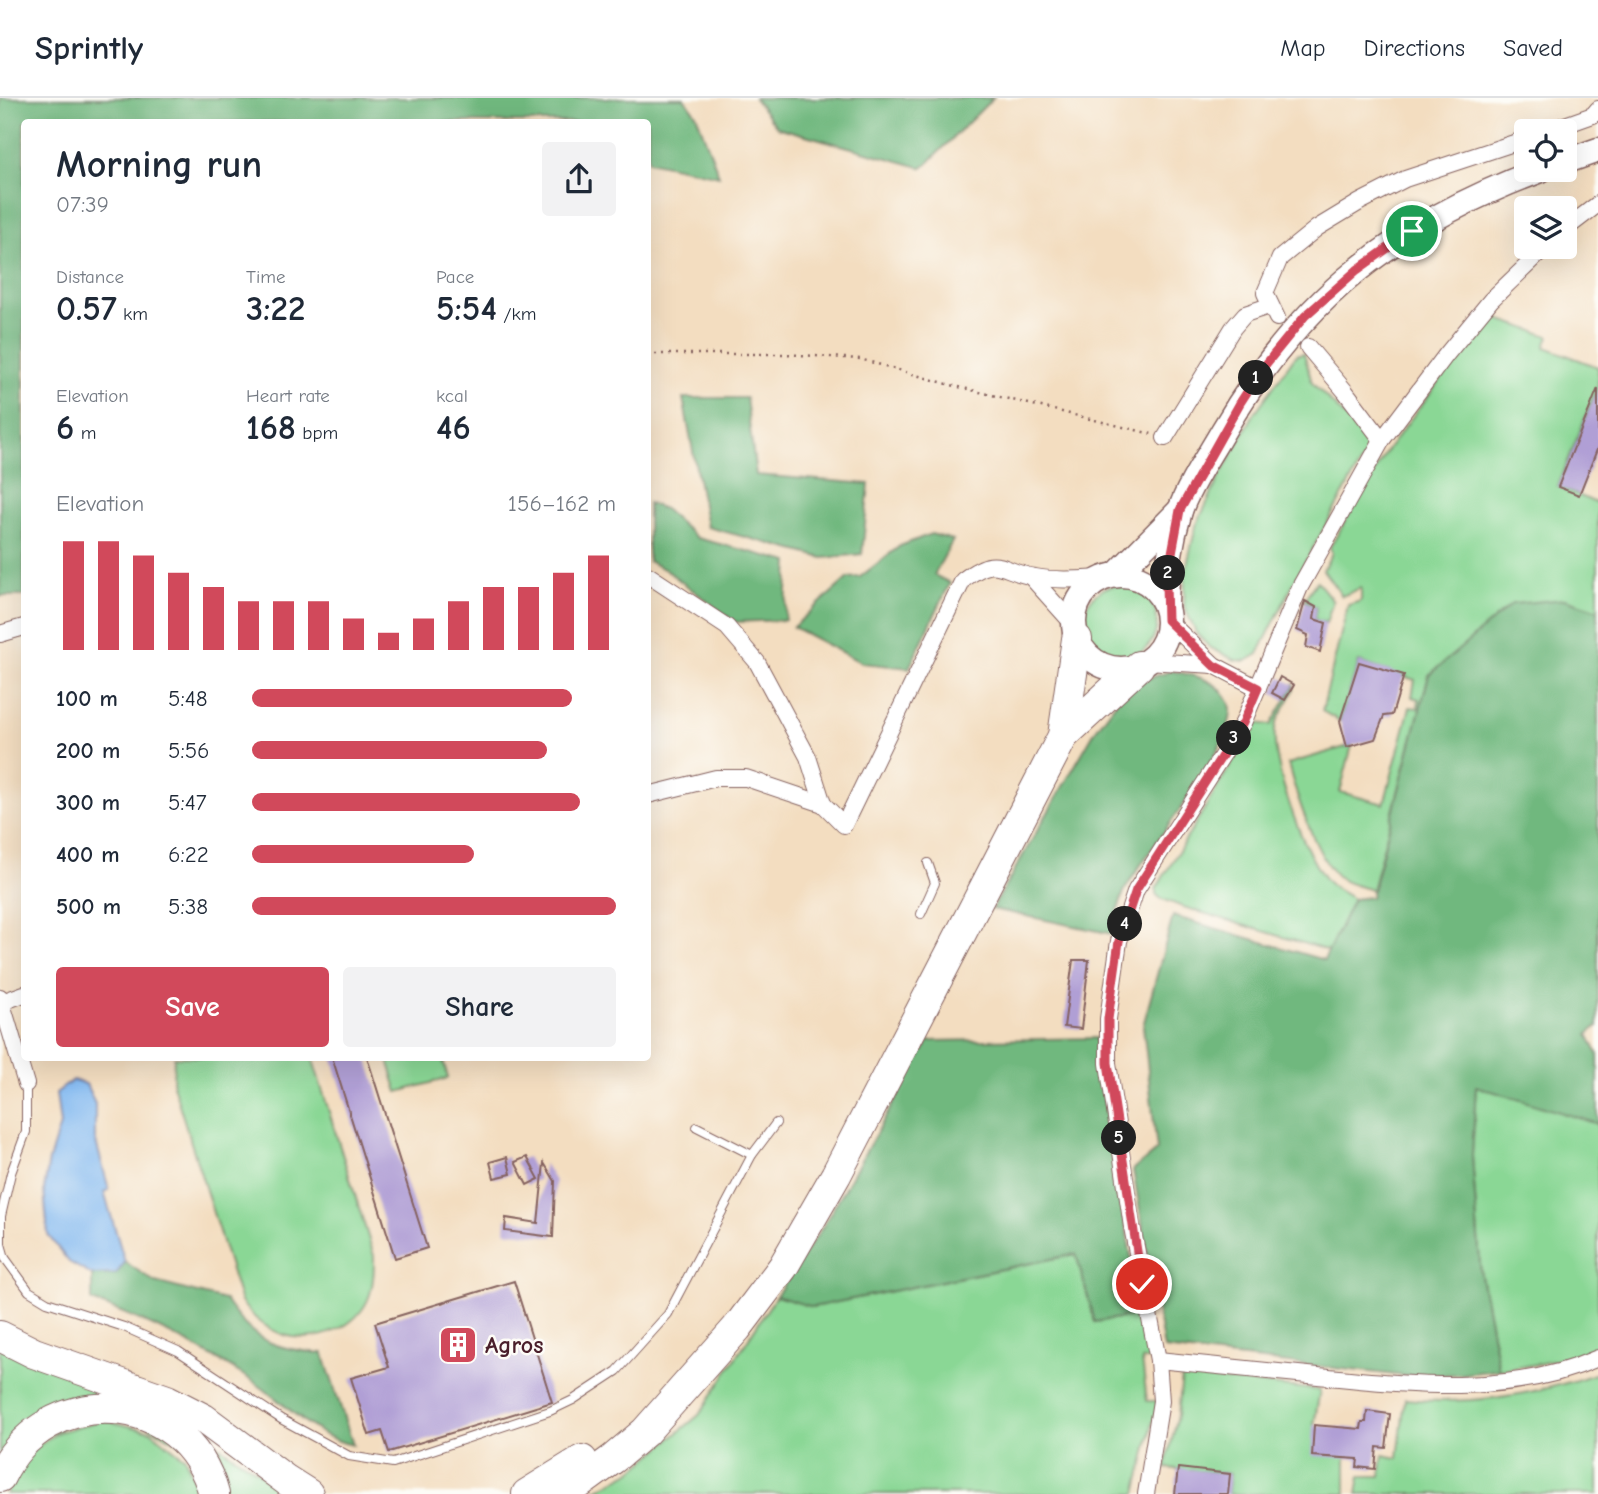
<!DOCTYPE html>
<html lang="en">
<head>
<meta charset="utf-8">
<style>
	:root { --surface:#fff; --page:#f2f2f3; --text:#1f2937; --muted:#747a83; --line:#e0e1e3; --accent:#d1495b }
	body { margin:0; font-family:"Comic Neue",sans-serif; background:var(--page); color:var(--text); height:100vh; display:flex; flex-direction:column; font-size:26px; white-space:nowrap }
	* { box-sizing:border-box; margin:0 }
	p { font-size:23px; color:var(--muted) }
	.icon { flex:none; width:38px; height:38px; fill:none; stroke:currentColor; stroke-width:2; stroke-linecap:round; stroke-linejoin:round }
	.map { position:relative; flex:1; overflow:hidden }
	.details { position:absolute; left:21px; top:21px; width:630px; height:942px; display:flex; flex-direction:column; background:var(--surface); border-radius:7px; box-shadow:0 7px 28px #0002 }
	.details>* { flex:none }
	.buttons { position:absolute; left:1514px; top:21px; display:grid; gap:14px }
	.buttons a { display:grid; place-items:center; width:63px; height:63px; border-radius:7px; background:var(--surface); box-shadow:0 7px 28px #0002; font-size:35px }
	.pin { position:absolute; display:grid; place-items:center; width:60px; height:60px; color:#fff; margin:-30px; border:4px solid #fff; border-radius:50%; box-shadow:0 2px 7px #0007 }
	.km { position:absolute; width:35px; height:35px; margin:-18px; border-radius:50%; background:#222; color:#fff; font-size:19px; line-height:35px; text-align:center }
	.round { display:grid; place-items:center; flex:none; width:74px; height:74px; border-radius:7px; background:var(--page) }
	.head { display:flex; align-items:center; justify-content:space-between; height:119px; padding:0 35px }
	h1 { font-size:38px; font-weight:800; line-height:52px }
	.metrics { display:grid; grid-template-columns:repeat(3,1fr); gap:10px; height:119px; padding:7px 35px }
	.metrics div { display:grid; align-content:center }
	.metrics b { font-size:35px; font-weight:800 }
	.metrics small { font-size:19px; font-weight:400 }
	.metrics p { font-size:19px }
	.chart { height:196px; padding:14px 35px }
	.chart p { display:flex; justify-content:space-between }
	.chart svg { width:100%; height:126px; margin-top:7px; stroke:var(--accent); stroke-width:6 }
	.button { display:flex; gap:14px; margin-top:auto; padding:14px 35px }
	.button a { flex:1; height:80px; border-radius:7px; background:var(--accent); color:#fff; font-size:28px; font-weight:800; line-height:80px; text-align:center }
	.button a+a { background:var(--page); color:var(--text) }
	ul { padding:0 35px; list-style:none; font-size:23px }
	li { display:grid; grid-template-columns:112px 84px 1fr; align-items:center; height:52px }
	li i { height:18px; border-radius:9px; background:var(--accent) }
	header { display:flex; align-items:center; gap:42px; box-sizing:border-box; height:98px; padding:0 35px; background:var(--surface); border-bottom:2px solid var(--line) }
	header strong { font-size:33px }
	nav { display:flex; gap:38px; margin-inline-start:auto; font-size:24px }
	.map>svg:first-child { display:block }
</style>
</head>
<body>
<header>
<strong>Sprintly</strong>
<nav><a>Map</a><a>Directions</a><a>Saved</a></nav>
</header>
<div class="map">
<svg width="1598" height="1396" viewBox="0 0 1598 1396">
	<rect width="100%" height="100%" fill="#fdfcf7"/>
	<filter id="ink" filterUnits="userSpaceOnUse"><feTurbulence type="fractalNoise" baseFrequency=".0143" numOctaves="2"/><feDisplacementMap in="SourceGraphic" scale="14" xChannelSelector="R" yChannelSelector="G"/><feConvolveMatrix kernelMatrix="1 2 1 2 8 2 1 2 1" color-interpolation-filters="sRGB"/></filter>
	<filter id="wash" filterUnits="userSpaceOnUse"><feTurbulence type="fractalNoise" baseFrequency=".00686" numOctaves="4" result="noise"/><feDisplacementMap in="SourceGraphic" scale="28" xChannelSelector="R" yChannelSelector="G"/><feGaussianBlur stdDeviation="1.57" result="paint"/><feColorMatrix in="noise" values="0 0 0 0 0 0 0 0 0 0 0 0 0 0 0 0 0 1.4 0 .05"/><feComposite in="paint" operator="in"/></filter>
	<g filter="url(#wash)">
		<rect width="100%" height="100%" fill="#f3ddc0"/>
		<g fill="#8ad795" stroke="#6a7b60" stroke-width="2">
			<path d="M 1489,218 L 1549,238 L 1545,249 L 1598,269 L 1598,288 L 1558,388 L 1598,406 L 1598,512 L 1565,502 L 1429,577 L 1372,792 C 1363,789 1349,787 1341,781 C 1318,766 1295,693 1288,666 L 1352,647 L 1340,694 L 1384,706 L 1410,609 L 1418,610 L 1419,601 L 1412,599 L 1415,582 L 1359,564 L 1340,623 L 1322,613 L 1348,507 L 1361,503 L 1361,490 L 1342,498 L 1323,472 L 1332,455 L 1330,449 L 1388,351 Z"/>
			<polygon points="1304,255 1312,285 1366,340 1368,347 1367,354 1295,482 1258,556 1246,563 1235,562 1209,549 1196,535 1184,508 1185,475 1196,428 1219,380 1254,316 1296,257"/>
			<polygon points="1317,483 1333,503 1326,525 1314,521 1316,509 1304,502"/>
			<circle cx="1120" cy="524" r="37"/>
			<path d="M 1294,587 L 1294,592 C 1289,603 1280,615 1276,626 C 1267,657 1306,765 1330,786 C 1336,792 1346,796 1353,801 L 1329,853 L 1180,808 L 1160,800 L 1156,796 L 1156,791 L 1256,625 L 1271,627 Z"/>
			<path d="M 174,959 L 312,959 L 374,1158 C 374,1171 374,1183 370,1196 C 360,1229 316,1247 284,1237 C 267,1231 252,1219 241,1204 L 173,987 Z"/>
			<polygon points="387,959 442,959 448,980 398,994"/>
			<path d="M 1476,988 L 1598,1026 L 1598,1248 C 1567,1262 1533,1268 1499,1272 L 1481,1178 L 1472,1058 Z"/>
			<polygon points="1076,1156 1095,1224 1141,1216 1153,1260 1142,1262 1147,1303 1158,1303 1136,1396 588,1396 631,1374 699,1317 776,1198 813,1209"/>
			<polygon points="0,1249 142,1298 292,1396 222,1396 209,1361 105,1305 0,1364"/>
			<path d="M 1598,1275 L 1598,1396 L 1357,1396 L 1360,1378 L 1380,1378 L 1383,1357 L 1398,1360 L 1405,1301 C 1472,1308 1535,1297 1598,1275 Z"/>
			<polygon points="1182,1278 1320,1292 1314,1327 1346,1360 1346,1396 1228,1396 1230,1376 1165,1370 1178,1317"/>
			<polygon points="103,1322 151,1333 185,1360 201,1396 6,1396 23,1359 58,1334"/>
		</g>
		<g fill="#6fb87e" stroke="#5c6c54" stroke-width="2">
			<polygon points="0,0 684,0 696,16 719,78 648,63 648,24 24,24 24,498 0,498"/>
			<polygon points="754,0 993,0 923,70 777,29"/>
			<polygon points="683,300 746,300 756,377 869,386 862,456 823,460 707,429"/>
			<polygon points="648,405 664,411 697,440 789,464 785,522 735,524 666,472 648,463"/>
			<polygon points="931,436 953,442 934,477 950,485 909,570 862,565 793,529 848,480 860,479 900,448"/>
			<polygon points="1565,501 1598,512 1598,928 1588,936 1598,957 1598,1026 1476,988 1472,1058 1481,1178 1499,1272 1463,1276 1405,1278 1164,1251 1133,1072 1157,1052 1143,928 1173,818 1324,862 1353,801 1371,799 1429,577 1512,506"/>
			<path d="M 1172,573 C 1194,577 1221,582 1230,606 C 1242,642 1142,756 1124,794 C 1118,807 1116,823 1113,836 L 992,811 L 1095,633 L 1121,598 L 1146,581 Z"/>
			<polygon points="1096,940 1100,980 1141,1216 1095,1224 1076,1156 813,1209 776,1198 822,1130 929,943"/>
			<path d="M 125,1164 L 155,1184 L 225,1202 C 252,1243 275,1252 323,1255 L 353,1347 C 312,1339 285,1304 251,1282 C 201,1250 148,1223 92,1203 L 92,1177 L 116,1176 Z"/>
		</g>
		<polygon fill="#81b8f0" stroke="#666c8e" stroke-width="2" points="73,982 86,986 95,1006 95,1040 109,1092 104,1094 125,1164 116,1176 92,1177 69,1164 48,1137 44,1092 49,1062 60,1027 56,995"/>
		<g id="blocks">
			<g fill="#b09fd5">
				<polygon points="1598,290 1598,349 1579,397 1558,389"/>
				<polygon points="1305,503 1316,509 1314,521 1326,525 1320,554 1306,549 1308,537 1297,532"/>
				<polygon points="1359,564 1404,577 1392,617 1384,618 1375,641 1347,649 1340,623"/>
				<polygon points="1280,579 1294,587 1285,602 1272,595"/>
				<polygon points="1073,862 1089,862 1081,931 1064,929"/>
				<polygon points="332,959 367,959 427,1150 395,1160"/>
				<polygon points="507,1059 511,1076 494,1080 490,1064"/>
				<polygon points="527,1059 539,1081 527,1087 515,1064"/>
				<polygon points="544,1065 555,1083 553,1139 505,1133 506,1120 538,1125"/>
				<polygon points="514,1183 552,1304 389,1354 382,1333 369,1337 351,1280 389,1269 375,1225"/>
				<polygon points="1367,1313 1390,1316 1386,1350 1377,1349 1375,1371 1357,1369 1358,1361 1312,1358 1314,1327 1361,1331 1362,1324 1366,1324"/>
				<polygon points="1178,1370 1230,1376 1228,1396 1175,1396"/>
			</g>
		</g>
	</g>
	<g filter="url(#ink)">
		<use href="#blocks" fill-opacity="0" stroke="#85625f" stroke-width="2"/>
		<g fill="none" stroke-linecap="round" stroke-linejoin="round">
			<defs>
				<g id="lane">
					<polyline points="921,816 935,785 928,765"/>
					<polyline points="26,986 26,1034 11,1075 1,1118 1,1146 5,1160 29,1193 47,1204 124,1229 178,1253 281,1321 349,1358 393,1365 550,1313 573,1302 617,1273 668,1216 752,1057 776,1025"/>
					<polyline points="697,1029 752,1057"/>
				</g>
				<g id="street">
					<polyline points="1548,33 1593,17 1598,11"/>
					<polyline points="1564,132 1598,106"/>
					<polyline points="1277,220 1265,195 1280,160 1317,130 1360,104 1405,81 1526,41"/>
					<polyline points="1308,249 1345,293 1382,342"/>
					<polyline points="1165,340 1233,230 1245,216 1269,208"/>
					<polyline points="648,477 727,529 757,564 808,659 823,706"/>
					<polyline points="1031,479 1074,527"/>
					<polyline points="1167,522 1214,567 1258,590"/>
					<polyline points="0,536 24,529"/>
					<polyline points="1147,563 1214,567"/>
					<path d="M 648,697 L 716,680 L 746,680 L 823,706 L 844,727 L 963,482 C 999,454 1000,474 1035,479 C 1058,483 1080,481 1103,480"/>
					<polyline points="0,899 26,986"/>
					<polyline points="2,904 24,896"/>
					<path d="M 1158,1262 C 1211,1267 1264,1273 1318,1278 C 1411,1287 1510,1299 1598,1260"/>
					<polyline points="1146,1396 1161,1303 1158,1262 1132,1129 1108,965 1108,921 1119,843 1136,792 1243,625 1300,489 1382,342 1446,257 1491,202 1546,149"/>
				</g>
				<g id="primary">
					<polyline points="1564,64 1598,52"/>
					<polyline points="1116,477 1180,412"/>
					<circle cx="1121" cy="524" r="47"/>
					<path d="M 1166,507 C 1166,477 1171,442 1180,413 C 1188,388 1210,356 1223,333 C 1302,198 1396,126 1541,72"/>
				</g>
				<g id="highway">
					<polyline points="1063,638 1139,568"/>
					<polyline points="0,1238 34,1255 167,1302 204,1321 286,1382 308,1396"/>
					<path d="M 0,1379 C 46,1281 186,1290 214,1396"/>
					<polyline points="527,1396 582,1362"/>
					<polyline points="565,1396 613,1361 645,1334 737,1230 783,1169 836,1077 1063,638 1077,541"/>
				</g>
			</defs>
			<use href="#lane" stroke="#85625f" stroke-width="10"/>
			<use href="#street" stroke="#85625f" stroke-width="18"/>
			<use href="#primary" stroke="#85625f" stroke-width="27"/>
			<use href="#highway" stroke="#85625f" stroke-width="32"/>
			<polyline stroke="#85625f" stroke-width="2.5" stroke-dasharray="2 5" stroke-linecap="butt" points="648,256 785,256 860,261 951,287 1152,336"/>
			<use href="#lane" stroke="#fff" stroke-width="8"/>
			<use href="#street" stroke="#fff" stroke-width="16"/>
			<use href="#primary" stroke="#fff" stroke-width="24"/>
			<use href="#highway" stroke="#fff" stroke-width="30"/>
		</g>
	</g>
	<g fill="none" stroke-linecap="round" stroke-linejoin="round" filter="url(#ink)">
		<defs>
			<polyline id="route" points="1142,1186 1108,965 1108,921 1119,843 1136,792 1243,625 1258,590 1213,567 1167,522 1166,487 1180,412 1240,305 1262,271 1305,218 1357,172 1412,133"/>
		</defs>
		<use href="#route" stroke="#fff" stroke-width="14"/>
		<use href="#route" stroke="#d1495b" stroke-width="9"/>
	</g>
	<defs>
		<symbol id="building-square" viewBox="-11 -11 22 22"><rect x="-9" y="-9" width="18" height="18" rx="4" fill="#d1495b" stroke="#fdfcf7"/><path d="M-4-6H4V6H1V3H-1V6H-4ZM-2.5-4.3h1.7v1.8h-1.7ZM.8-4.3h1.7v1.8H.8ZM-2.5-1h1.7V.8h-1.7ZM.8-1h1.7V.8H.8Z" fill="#fff"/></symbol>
	</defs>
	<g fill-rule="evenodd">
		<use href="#building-square" x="436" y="1225" width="44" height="44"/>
	</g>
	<g text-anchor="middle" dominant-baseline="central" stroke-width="5" stroke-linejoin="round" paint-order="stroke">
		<g font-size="24" font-weight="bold" fill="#4a1f2b" stroke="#fdfcf7" text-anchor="start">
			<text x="485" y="1247">Agros</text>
		</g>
	</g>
</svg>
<div class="buttons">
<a><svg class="icon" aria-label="locate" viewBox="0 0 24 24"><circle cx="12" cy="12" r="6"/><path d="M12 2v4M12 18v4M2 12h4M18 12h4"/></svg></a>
<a><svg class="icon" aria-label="layers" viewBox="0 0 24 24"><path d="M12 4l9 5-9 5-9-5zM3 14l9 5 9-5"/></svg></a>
</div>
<div class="pin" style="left:1412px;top:133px;background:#1e9e55"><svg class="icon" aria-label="arrive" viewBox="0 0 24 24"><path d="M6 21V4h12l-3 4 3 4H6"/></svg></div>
<div class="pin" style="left:1142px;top:1186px;background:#d93025"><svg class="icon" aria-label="check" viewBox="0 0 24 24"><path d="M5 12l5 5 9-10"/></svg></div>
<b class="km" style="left:1256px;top:280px">1</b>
<b class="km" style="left:1168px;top:475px">2</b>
<b class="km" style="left:1234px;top:640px">3</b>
<b class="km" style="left:1125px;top:826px">4</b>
<b class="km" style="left:1119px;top:1040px">5</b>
<section class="details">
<div class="head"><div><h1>Morning run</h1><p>07:39</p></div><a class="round"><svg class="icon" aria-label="share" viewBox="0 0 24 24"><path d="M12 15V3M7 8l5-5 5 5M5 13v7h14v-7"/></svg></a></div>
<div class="metrics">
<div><p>Distance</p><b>0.57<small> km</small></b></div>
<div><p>Time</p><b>3:22</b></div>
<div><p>Pace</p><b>5:54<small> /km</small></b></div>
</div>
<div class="metrics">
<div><p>Elevation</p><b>6<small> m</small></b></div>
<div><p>Heart rate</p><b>168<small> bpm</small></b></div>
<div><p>kcal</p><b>46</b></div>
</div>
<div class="chart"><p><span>Elevation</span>156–162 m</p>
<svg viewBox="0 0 160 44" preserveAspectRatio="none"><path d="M5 44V6M15 44V6M25 44V11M35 44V17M45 44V22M55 44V27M65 44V27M75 44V27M85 44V33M95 44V38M105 44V33M115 44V27M125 44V22M135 44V22M145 44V17M155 44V11"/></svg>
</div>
<ul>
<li><b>100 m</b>5:48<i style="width:88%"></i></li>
<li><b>200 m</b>5:56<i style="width:81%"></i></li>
<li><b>300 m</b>5:47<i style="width:90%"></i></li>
<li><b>400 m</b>6:22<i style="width:61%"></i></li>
<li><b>500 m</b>5:38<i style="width:100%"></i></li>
</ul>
<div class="button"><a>Save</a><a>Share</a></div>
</section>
</div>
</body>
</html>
